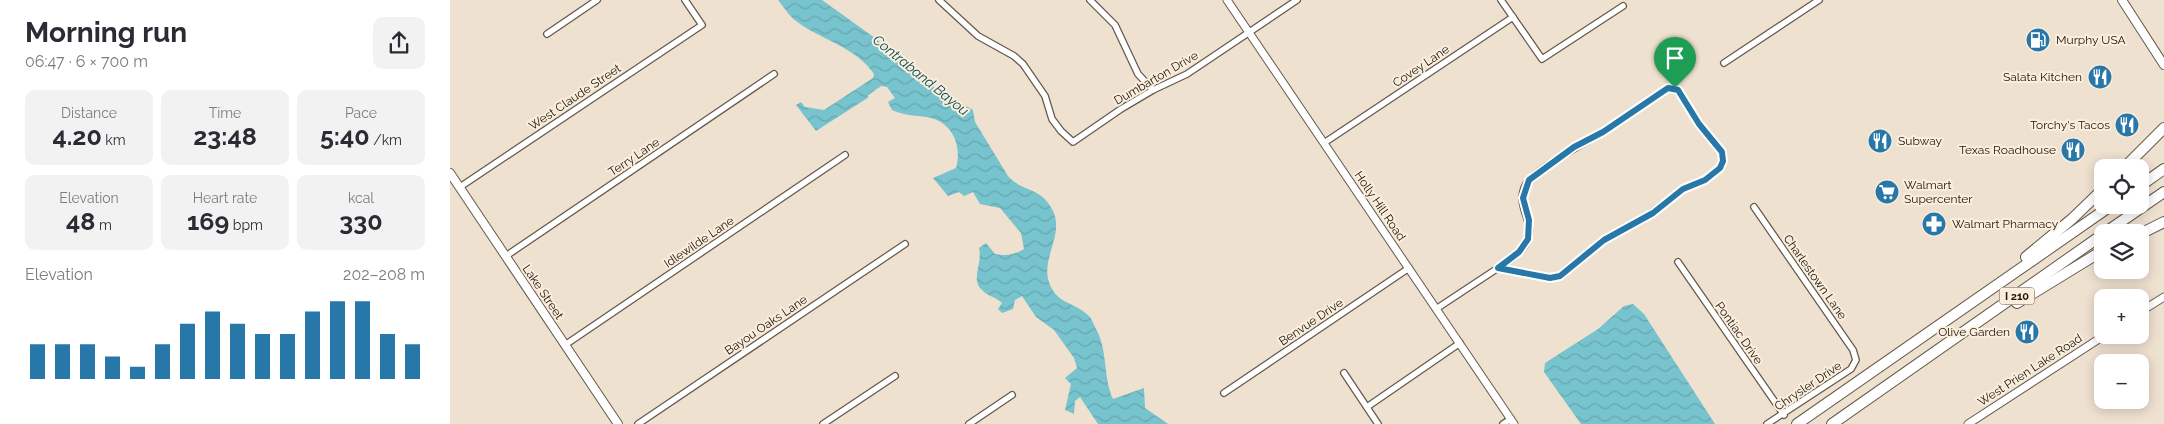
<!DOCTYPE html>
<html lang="en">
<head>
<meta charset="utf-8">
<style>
	:root { --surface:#fff; --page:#f2f2f3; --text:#2b2b33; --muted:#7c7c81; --accent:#2877a9 }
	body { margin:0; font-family:Raleway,sans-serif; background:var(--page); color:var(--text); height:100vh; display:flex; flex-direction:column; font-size:19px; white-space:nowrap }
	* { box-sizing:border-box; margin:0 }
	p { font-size:16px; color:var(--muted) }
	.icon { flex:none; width:28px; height:28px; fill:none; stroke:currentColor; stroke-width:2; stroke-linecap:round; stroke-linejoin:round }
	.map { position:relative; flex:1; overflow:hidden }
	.sheet { display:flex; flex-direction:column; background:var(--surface); width:450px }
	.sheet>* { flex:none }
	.controls { position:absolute; left:1644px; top:159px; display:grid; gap:10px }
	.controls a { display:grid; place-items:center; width:55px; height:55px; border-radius:10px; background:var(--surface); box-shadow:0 2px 12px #0003; font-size:25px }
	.pin { position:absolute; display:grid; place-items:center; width:42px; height:42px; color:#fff; margin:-51px -21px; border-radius:50% 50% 50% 0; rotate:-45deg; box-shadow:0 0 5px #0007 }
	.pin .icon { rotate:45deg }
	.round { display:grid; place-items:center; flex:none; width:52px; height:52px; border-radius:10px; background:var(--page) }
	.headline { display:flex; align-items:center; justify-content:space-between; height:85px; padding:0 25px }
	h1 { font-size:28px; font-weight:700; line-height:38px }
	.figures { display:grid; grid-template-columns:repeat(3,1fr); gap:8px; height:85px; padding:5px 25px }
	.figures div { display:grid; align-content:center; border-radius:10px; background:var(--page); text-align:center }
	.figures b { font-size:25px; font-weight:700 }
	.figures small { font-size:14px; font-weight:400 }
	.figures p { font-size:14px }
	.chart { height:140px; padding:10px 25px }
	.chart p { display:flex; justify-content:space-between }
	.chart svg { width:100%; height:90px; margin-top:5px; stroke:var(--accent); stroke-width:6 }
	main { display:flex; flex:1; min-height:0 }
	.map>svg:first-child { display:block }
</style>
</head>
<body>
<main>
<section class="sheet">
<div class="headline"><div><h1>Morning run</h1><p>06:47 · 6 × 700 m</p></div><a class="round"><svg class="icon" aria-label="share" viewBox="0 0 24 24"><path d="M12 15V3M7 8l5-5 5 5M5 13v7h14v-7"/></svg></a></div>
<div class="figures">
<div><p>Distance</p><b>4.20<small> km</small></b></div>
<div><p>Time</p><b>23:48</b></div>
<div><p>Pace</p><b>5:40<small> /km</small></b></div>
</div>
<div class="figures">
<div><p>Elevation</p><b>48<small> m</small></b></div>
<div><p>Heart rate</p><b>169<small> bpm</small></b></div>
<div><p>kcal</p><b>330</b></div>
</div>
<div class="chart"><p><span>Elevation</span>202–208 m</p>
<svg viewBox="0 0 160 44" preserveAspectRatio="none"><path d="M5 44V27M15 44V27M25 44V27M35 44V33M45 44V38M55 44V27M65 44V17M75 44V11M85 44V17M95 44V22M105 44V22M115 44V11M125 44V6M135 44V6M145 44V22M155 44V27"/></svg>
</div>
</section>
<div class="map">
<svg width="1714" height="424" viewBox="0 0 1714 424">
	<defs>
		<pattern id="water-waves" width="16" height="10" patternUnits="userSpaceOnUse" patternTransform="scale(1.25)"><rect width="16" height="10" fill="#77c3ce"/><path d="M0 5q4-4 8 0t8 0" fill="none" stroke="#66a7b0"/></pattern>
	</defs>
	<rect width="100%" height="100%" fill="#efe1d0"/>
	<g fill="url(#water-waves)">
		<path d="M 328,0 L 372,0 L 425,38 L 485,88 L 523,110 L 525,122 L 558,176 C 572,192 591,187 602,209 C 615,232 593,255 598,279 C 605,305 624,301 639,316 C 642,319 644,325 646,329 C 658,350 653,378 663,399 L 694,388 L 695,408 L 718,424 L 648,424 L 630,397 L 625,401 L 624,414 L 615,410 L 621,384 L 615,378 L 627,368 L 624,358 L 604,330 L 586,317 L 572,296 L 565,300 L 563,309 L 552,313 L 548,309 L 552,303 C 546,297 537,296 532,290 C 520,279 533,264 529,248 L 536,243 L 545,254 C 556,256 564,255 574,249 L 571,233 L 550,208 L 530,204 L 523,192 L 514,196 L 509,192 L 498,196 L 483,178 L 506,168 C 512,148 504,124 481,118 C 468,115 454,116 442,110 L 438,102 L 445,98 L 437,87 L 431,86 L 417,96 L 419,97 L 366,131 L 346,105 L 351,102 L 355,107 L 374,110 L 423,78 L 424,74 C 406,47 371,40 346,21 C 339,16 334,7 328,0 Z"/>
		<polygon points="1183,304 1194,314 1265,424 1131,424 1094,372 1095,363 1148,329 1174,306"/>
	</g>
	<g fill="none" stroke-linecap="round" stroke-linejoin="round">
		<defs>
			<g id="minor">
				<polyline points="489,0 528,36 564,56 573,64 595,96 602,119 611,131 623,142 671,109 703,90 737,74 847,0"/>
				<polyline points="640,0 665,25 688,74 703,90"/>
				<polyline points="1051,0 1092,59 1173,6"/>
				<polyline points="97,34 147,0"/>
				<polyline points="1274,63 1369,0"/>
				<polyline points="874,143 1063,17"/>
				<polyline points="10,187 252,25 235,0"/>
				<polyline points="1304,207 1403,350 1406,360 1401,369 1317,424"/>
				<polyline points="56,256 324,74"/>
				<polyline points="1228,262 1334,415"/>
				<path d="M 986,309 L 1048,268 L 1100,278 L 1109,276 L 1154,240 L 1192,220 L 1233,189 L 1255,180 L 1270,168 L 1273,161 L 1272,152 L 1249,124 L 1228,90 L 1218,88 C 1197,102 1176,117 1155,131 C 1138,141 1085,169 1076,184 C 1059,215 1109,232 1048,268"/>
				<polyline points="115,345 395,155"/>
				<polyline points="894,373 928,424"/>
				<polyline points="774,393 959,268"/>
				<polyline points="917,407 1010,343"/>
				<polyline points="188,424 455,244"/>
				<polyline points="373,424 445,376"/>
				<polyline points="519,424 562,395"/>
				<polyline points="1053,424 1061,419"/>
			</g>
			<g id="tertiary">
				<polyline points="777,0 1064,424"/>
				<polyline points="1690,312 1714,297"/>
				<polyline points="1518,424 1655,335"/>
			</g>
			<g id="secondary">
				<polyline points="1672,0 1714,65"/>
				<polyline points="0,173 168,424"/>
			</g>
			<g id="motorway">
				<polyline points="1674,168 1714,128"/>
				<polyline points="1690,186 1714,169"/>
				<polyline points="1656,232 1714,192"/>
				<polyline points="1690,234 1714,222"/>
				<polyline points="1576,257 1622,219 1652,190"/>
				<polyline points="1567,303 1652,251"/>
				<polyline points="1347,424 1662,205"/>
				<polyline points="1382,424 1652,235"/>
			</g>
		</defs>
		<use href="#minor" stroke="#655a4b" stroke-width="8"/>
		<use href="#tertiary" stroke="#655a4b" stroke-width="9"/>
		<use href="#secondary" stroke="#655a4b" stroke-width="10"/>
		<use href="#motorway" stroke="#655a4b" stroke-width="12"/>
		<use href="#minor" stroke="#fff" stroke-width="5.5"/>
		<use href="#tertiary" stroke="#fff" stroke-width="7"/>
		<use href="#secondary" stroke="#fff" stroke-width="8"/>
		<use href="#motorway" stroke="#fff" stroke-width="10"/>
	</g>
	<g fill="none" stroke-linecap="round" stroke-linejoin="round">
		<defs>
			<polygon id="route" points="1218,88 1228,90 1249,124 1272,152 1273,161 1270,168 1255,180 1233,189 1203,213 1154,240 1110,276 1100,278 1048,268 1069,252 1078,239 1079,220 1073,198 1079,180 1124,147 1153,132"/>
		</defs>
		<use href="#route" stroke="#fff" stroke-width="10"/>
		<use href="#route" stroke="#2877a9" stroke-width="6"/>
	</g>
	<defs>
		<symbol id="fuel-disc" viewBox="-11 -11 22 22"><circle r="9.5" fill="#2877a9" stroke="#fceedd"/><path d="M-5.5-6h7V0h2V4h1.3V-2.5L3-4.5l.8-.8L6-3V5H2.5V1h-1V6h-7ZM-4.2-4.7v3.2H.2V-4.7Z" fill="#fff"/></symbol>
		<symbol id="restaurant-disc" viewBox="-11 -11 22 22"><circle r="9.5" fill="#2877a9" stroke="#fceedd"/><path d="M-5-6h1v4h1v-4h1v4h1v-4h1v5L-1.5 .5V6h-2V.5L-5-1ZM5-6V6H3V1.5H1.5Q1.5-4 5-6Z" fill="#fff"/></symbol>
		<symbol id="supermarket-disc" viewBox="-11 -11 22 22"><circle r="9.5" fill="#2877a9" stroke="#fceedd"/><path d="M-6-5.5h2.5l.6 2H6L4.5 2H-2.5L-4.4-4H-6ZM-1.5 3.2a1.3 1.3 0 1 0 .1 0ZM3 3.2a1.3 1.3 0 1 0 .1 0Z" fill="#fff"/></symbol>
		<symbol id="pharmacy-disc" viewBox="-11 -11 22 22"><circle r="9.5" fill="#2877a9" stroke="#fceedd"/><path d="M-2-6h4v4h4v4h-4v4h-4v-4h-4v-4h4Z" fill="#fff"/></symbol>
	</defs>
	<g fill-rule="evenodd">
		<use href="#fuel-disc" x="1574" y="26" width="28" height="28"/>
		<use href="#restaurant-disc" x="1636" y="63" width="28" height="28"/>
		<use href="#restaurant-disc" x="1663" y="111" width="28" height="28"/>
		<use href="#restaurant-disc" x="1416" y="127" width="28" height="28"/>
		<use href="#restaurant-disc" x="1609" y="136" width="28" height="28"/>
		<use href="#supermarket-disc" x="1423" y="178" width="28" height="28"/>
		<use href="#pharmacy-disc" x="1470" y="210" width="28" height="28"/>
		<use href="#restaurant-disc" x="1563" y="318" width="28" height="28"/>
	</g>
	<g text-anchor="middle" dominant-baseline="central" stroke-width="4" stroke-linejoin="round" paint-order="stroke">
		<rect fill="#fceedd" stroke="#5e574e" stroke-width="1" x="1549.5" y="287.5" width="35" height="17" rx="4"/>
		<g font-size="11" font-weight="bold" fill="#1a1610">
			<text x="1567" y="296">I 210</text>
		</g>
		<g font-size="12" fill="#1a1610" stroke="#fceedd" text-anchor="start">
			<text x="1606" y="40">Murphy USA</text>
			<text x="1632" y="77" text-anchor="end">Salata Kitchen</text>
			<text x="1660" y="125" text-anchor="end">Torchy's Tacos</text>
			<text x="1448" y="141">Subway</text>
			<text x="1606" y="150" text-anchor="end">Texas Roadhouse</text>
			<text x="1454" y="185">Walmart<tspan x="1454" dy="14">Supercenter</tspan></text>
			<text x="1502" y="224">Walmart Pharmacy</text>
			<text x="1560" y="332" text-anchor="end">Olive Garden</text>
		</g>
		<g font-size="12" fill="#1a1610" stroke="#fceedd">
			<text transform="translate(971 66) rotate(-34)">Covey Lane</text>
			<text transform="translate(706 78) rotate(-30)">Dumbarton Drive</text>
			<text transform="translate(125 97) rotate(-34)">West Claude Street</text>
			<text transform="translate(184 157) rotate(-34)">Terry Lane</text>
			<text transform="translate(930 206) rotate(56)">Holly Hill Road</text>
			<text transform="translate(249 242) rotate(-34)">Idlewilde Lane</text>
			<text transform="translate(1365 277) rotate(55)">Charlestown Lane</text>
			<text transform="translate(93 292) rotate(56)">Lake Street</text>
			<text transform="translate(861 322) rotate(-34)">Benvue Drive</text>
			<text transform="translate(316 325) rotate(-34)">Bayou Oaks Lane</text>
			<text transform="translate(1289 333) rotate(55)">Pontiac Drive</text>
			<text transform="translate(1580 370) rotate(-33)">West Prien Lake Road</text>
			<text transform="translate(1358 386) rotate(-34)">Chrysler Drive</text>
		</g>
		<g font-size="14" font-style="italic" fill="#084f57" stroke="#fceedd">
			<text transform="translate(471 75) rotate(39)">Contraband Bayou</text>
		</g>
	</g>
</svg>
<div class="controls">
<a><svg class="icon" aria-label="locate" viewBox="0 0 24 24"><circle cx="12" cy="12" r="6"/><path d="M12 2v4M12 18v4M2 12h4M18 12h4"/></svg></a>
<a><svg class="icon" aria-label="layers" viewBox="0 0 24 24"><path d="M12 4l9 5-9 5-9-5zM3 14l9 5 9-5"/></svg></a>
<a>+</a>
<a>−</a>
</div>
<div class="pin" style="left:1225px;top:88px;background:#1e9e55"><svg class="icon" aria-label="arrive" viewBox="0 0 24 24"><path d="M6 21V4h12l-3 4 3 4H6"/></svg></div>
</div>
</main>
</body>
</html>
